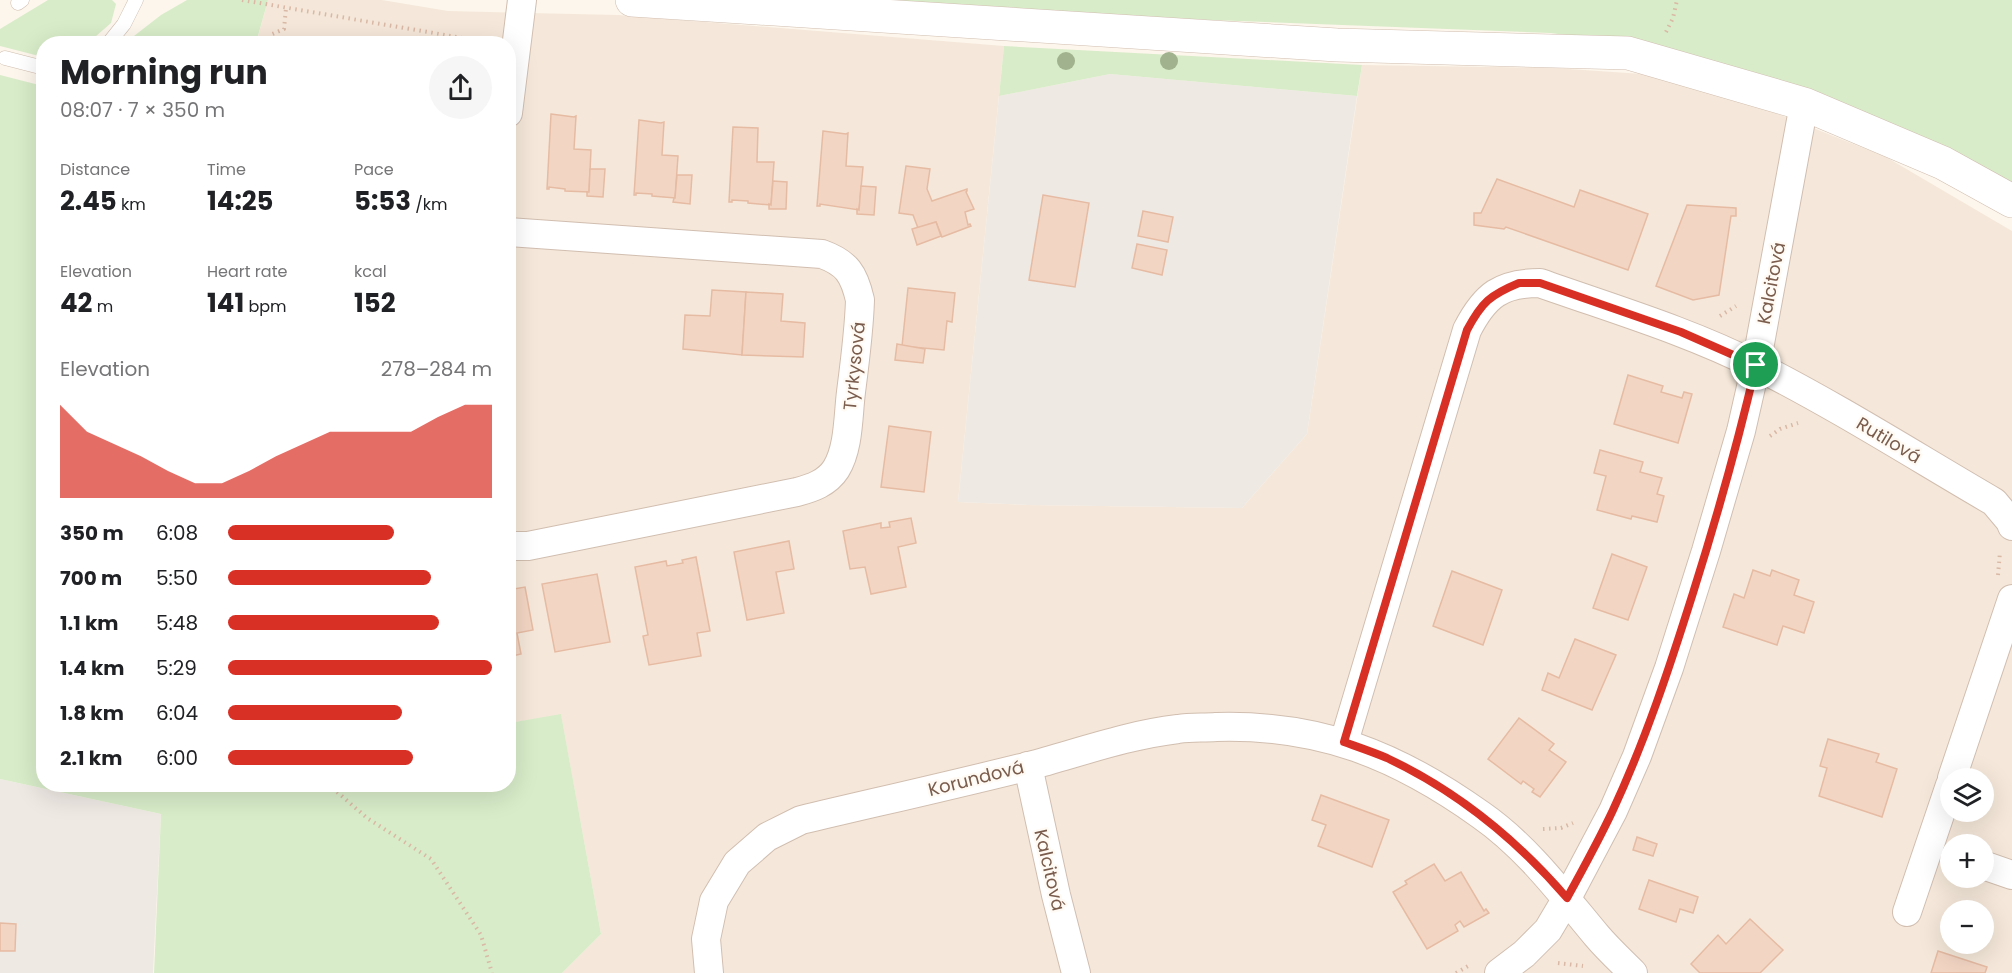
<!DOCTYPE html>
<html lang="en">
<head>
<meta charset="utf-8">
<style>
	:root { --surface:#fff; --page:#f6f6f6; --text:#202124; --muted:#757577; --accent:#d93025 }
	body { margin:0; font-family:Poppins,sans-serif; background:var(--page); color:var(--text); height:100vh; display:flex; flex-direction:column; font-size:22px; white-space:nowrap }
	* { box-sizing:border-box; margin:0 }
	p { font-size:20px; color:var(--muted) }
	.icon { flex:none; width:33px; height:33px; fill:none; stroke:currentColor; stroke-width:2; stroke-linecap:round; stroke-linejoin:round }
	.map { position:relative; flex:1; overflow:hidden }
	.drawer { position:absolute; left:36px; top:36px; width:480px; height:756px; display:flex; flex-direction:column; background:var(--surface); border-radius:24px; box-shadow:0 6px 24px #0002 }
	.drawer>* { flex:none }
	.buttons { position:absolute; left:1940px; top:768px; display:grid; gap:12px }
	.buttons a { display:grid; place-items:center; width:54px; height:54px; border-radius:50%; background:var(--surface); box-shadow:0 6px 24px #0002; font-size:30px }
	.pin { position:absolute; display:grid; place-items:center; width:51px; height:51px; color:#fff; margin:-26px; border:3px solid #fff; border-radius:50%; box-shadow:0 2px 6px #0007 }
	.round { display:grid; place-items:center; flex:none; width:63px; height:63px; border-radius:32px; background:var(--page) }
	.head { display:flex; align-items:center; justify-content:space-between; height:102px; padding:0 24px }
	h1 { font-size:33px; font-weight:700; line-height:45px }
	.stats { display:grid; grid-template-columns:repeat(3,1fr); gap:9px; height:102px; padding:6px 24px }
	.stats div { display:grid; align-content:center }
	.stats b { font-size:26px; font-weight:700 }
	.stats small { font-size:16px; font-weight:400 }
	.stats p { font-size:16px }
	.chart { height:168px; padding:12px 24px }
	.chart p { display:flex; justify-content:space-between }
	.chart svg { width:100%; height:108px; margin-top:6px; fill:var(--accent); opacity:.7 }
	ul { padding:0 24px; list-style:none; font-size:20px }
	li { display:grid; grid-template-columns:96px 72px 1fr; align-items:center; height:45px }
	li i { height:15px; border-radius:8px; background:var(--accent) }
	.map>svg:first-child { display:block }
</style>
</head>
<body>
<div class="map">
<svg width="2012" height="973" viewBox="0 0 2012 973">
	<rect width="100%" height="100%" fill="#fdf6ec"/>
	<path fill="#f5e8da" fill-rule="evenodd" d="M 268,0 L 382,0 L 448,11 L 618,15 L 1004,46 L 958,502 L 1028,505 L 1242,508 L 1307,434 L 1362,65 L 1554,68 L 1643,74 L 1745,101 L 1886,157 L 2012,231 L 2012,973 L 562,973 L 601,934 L 561,715 L 509,723 L 508,44 L 256,44 ZM 1950,778 L 1983,778 L 1983,812 L 1950,812 ZM 1950,844 L 1983,844 L 1983,878 L 1950,878 ZM 1950,910 L 1983,910 L 1983,944 L 1950,944 Z"/>
	<g fill="#efe9e4">
		<polygon points="1110,74 1357,96 1307,434 1242,508 1028,505 958,502 999,96"/>
		<polygon points="0,779 161,814 153,973 0,973"/>
	</g>
	<g fill="#d8ecc9">
		<polygon points="48,0 112,0 116,4 111,23 88,43 44,44 43,57 0,46 0,29"/>
		<polygon points="187,0 268,0 256,43 125,43 161,15"/>
		<polygon points="850,0 2012,0 2012,189 1637,44 1550,33 1158,18"/>
		<polygon points="1004,46 1362,65 1357,96 1110,74 999,96"/>
		<polygon points="0,75 43,86 44,784 508,784 509,723 561,714 601,934 562,973 154,973 161,814 0,779"/>
	</g>
	<g fill="#f3d5c3" stroke="#e6bba3" stroke-width="1.5">
		<polygon points="551,114 574,117 576,116 574,149 591,150 589,192 565,191 565,189 549,187 549,189 547,189"/>
		<polygon points="639,120 661,123 664,122 662,155 678,156 675,198 652,196 652,194 636,193 636,195 634,195"/>
		<polygon points="733,127 758,128 757,162 774,162 771,205 748,203 748,201 732,200 732,202 729,202"/>
		<polygon points="823,131 846,134 848,133 846,166 863,167 859,210 820,204 820,206 817,206"/>
		<polygon points="906,166 930,169 927,189 932,201 967,189 967,191 966,192 974,209 965,212 968,225 970,224 971,226 942,237 936,222 918,228 913,215 899,213"/>
		<polygon points="590,169 605,169 603,197 587,196 587,192 589,192"/>
		<polygon points="677,175 692,175 690,204 673,202 674,198 675,198"/>
		<polygon points="1497,179 1574,207 1580,190 1648,214 1628,270 1506,227 1504,229 1474,225 1474,213 1481,213"/>
		<polygon points="773,181 787,182 786,209 769,209 769,204 771,205"/>
		<polygon points="861,186 876,187 874,215 857,214 857,209 859,210"/>
		<polygon points="1043,195 1089,203 1075,287 1029,280"/>
		<polygon points="1687,205 1736,208 1736,216 1731,216 1719,295 1693,300 1656,286"/>
		<polygon points="1143,211 1173,217 1168,242 1138,236"/>
		<polygon points="936,222 941,236 917,245 912,229"/>
		<polygon points="1137,244 1167,250 1162,275 1132,268"/>
		<polygon points="908,288 955,293 952,322 947,321 944,350 902,346"/>
		<polygon points="712,290 746,292 742,355 683,349 685,315 710,316"/>
		<polygon points="746,292 783,294 781,321 805,323 803,357 742,355"/>
		<polygon points="897,344 925,349 923,363 895,360"/>
		<polygon points="1628,375 1663,386 1661,392 1682,398 1684,392 1692,394 1678,443 1614,424"/>
		<polygon points="889,426 931,432 924,492 881,487"/>
		<polygon points="1600,450 1643,462 1640,472 1662,478 1657,494 1664,496 1657,522 1632,516 1631,519 1597,510 1606,476 1594,473"/>
		<polygon points="911,518 916,543 898,547 906,587 871,594 865,567 850,569 843,531 881,523 881,528 890,527 889,522"/>
		<polygon points="789,541 794,569 776,572 784,613 747,620 734,552"/>
		<polygon points="1612,554 1647,567 1628,620 1593,608"/>
		<polygon points="696,557 710,631 697,633 701,656 649,665 643,636 648,635 635,567 666,561 667,566 683,563 682,560"/>
		<polygon points="1753,570 1770,576 1772,570 1799,580 1794,595 1814,602 1804,633 1783,626 1777,645 1723,627 1734,594 1744,598"/>
		<polygon points="1452,571 1502,590 1483,645 1433,626"/>
		<polygon points="597,574 610,642 555,652 542,584"/>
		<polygon points="525,587 533,630 517,633 521,654 508,657 508,590"/>
		<polygon points="1575,639 1616,655 1592,710 1542,690 1548,673 1559,678"/>
		<polygon points="1519,718 1554,744 1549,750 1566,762 1540,797 1532,792 1534,789 1523,781 1521,784 1488,759"/>
		<polygon points="1828,739 1879,754 1876,762 1897,769 1882,817 1819,796 1827,768 1820,766"/>
		<polygon points="1321,795 1389,820 1372,867 1318,846 1326,825 1312,820"/>
		<polygon points="1637,837 1657,844 1653,856 1633,850"/>
		<polygon points="1434,864 1445,881 1461,872 1484,911 1486,909 1489,913 1464,927 1460,921 1455,925 1458,931 1427,949 1393,892 1407,884 1405,881"/>
		<polygon points="1649,880 1698,897 1693,913 1680,909 1676,922 1639,909"/>
		<polygon points="1750,919 1783,950 1760,973 1700,973 1691,964 1718,935 1726,944"/>
		<polygon points="0,923 16,924 15,951 0,951"/>
		<polygon points="1938,951 1987,967 1985,973 1931,973"/>
	</g>
	<g fill="none" stroke-linecap="round" stroke-linejoin="round">
		<defs>
			<g id="service">
				<polyline points="18,3 22,0"/>
				<polyline points="108,44 124,24 136,0"/>
				<polyline points="5,58 44,68"/>
			</g>
			<g id="minor">
				<polyline points="508,113 522,0"/>
				<path d="M 508,232 L 822,254 C 847,263 854,274 860,300 C 859,331 855,361 851,392 C 848,416 849,448 836,469 C 827,483 812,488 797,492 L 528,546 L 508,546"/>
				<path d="M 1344,742 L 1467,330 C 1485,295 1501,283 1540,283 C 1613,309 1688,331 1757,366 C 1838,407 1915,456 1994,502 L 2010,521 L 2012,526"/>
				<polyline points="1028,766 1056,895 1076,973"/>
				<polyline points="1952,778 2012,599"/>
				<polyline points="1983,865 2012,875"/>
				<polyline points="1907,912 1950,785"/>
				<path d="M 709,973 L 706,939 L 714,901 L 737,863 L 767,837 L 801,820 C 877,802 953,785 1029,766 C 1078,753 1127,735 1178,729 C 1191,727 1203,728 1216,727 C 1320,724 1397,755 1481,815 C 1527,847 1561,893 1597,936 C 1608,949 1621,961 1633,973"/>
				<polyline points="1499,973 1524,954 1548,930 1567,898 1613,811 1637,756 1669,668 1706,551 1741,431 1756,365 1804,104"/>
			</g>
			<polyline id="tertiary" points="632,0 1337,45 1628,53 1804,104 1943,163 2012,201"/>
		</defs>
		<use href="#service" stroke="#d1beb0" stroke-width="15"/>
		<use href="#minor" stroke="#d1beb0" stroke-width="30"/>
		<use href="#tertiary" stroke="#d1beb0" stroke-width="34"/>
		<g stroke="#d9b8a5" stroke-width="4" stroke-dasharray="1.5 4.5" stroke-linecap="butt">
			<polyline points="242,0 480,41 483,44"/>
			<polyline points="1666,32 1673,18 1677,0"/>
			<polyline points="268,44 270,35 284,29 286,8"/>
			<polyline points="1720,316 1736,306"/>
			<polyline points="1770,436 1780,429 1798,423"/>
			<polyline points="1998,575 2000,552"/>
			<polyline points="328,784 367,818 431,859 481,935 492,973"/>
			<polyline points="1543,829 1561,828 1573,823"/>
			<polyline points="1558,963 1583,966"/>
			<polyline points="1456,973 1470,965"/>
		</g>
		<use href="#service" stroke="#fff" stroke-width="14"/>
		<use href="#minor" stroke="#fff" stroke-width="28"/>
		<use href="#tertiary" stroke="#fff" stroke-width="33"/>
	</g>
	<g fill="#a0b28e">
		<circle cx="1066" cy="61" r="9"/>
		<circle cx="1169" cy="61" r="9"/>
	</g>
	<g fill="none" stroke-linecap="round" stroke-linejoin="round">
		<defs>
			<path id="route" d="M 1519,283 L 1540,283 L 1681,332 L 1756,365 C 1738,442 1717,517 1693,593 C 1670,666 1646,739 1613,810 C 1599,840 1583,869 1567,898 C 1517,840 1457,791 1387,758 C 1373,752 1358,747 1344,742 L 1467,330 C 1482,302 1490,295 1519,283 Z"/>
		</defs>
		<use href="#route" stroke="#fff" stroke-width="12"/>
		<use href="#route" stroke="#d93025" stroke-width="8"/>
	</g>
	<g text-anchor="middle" dominant-baseline="central" stroke-width="4.5" stroke-linejoin="round" paint-order="stroke">
		<g font-size="18" fill="#7a5c4d" stroke="#fffaf3">
			<text transform="translate(1771 283) rotate(-79)">Kalcitová</text>
			<text transform="translate(854 366) rotate(-84)">Tyrkysová</text>
			<text transform="translate(1889 440) rotate(31)">Rutilová</text>
			<text transform="translate(976 778) rotate(-14)">Korundová</text>
			<text transform="translate(1050 870) rotate(77)">Kalcitová</text>
		</g>
	</g>
</svg>
<div class="buttons">
<a><svg class="icon" aria-label="layers" viewBox="0 0 24 24"><path d="M12 4l9 5-9 5-9-5zM3 14l9 5 9-5"/></svg></a>
<a>+</a>
<a>−</a>
</div>
<div class="pin" style="left:1756px;top:365px;background:#1e9e55"><svg class="icon" aria-label="arrive" viewBox="0 0 24 24"><path d="M6 21V4h12l-3 4 3 4H6"/></svg></div>
<section class="drawer">
<div class="head"><div><h1>Morning run</h1><p>08:07 · 7 × 350 m</p></div><a class="round"><svg class="icon" aria-label="share" viewBox="0 0 24 24"><path d="M12 15V3M7 8l5-5 5 5M5 13v7h14v-7"/></svg></a></div>
<div class="stats">
<div><p>Distance</p><b>2.45<small> km</small></b></div>
<div><p>Time</p><b>14:25</b></div>
<div><p>Pace</p><b>5:53<small> /km</small></b></div>
</div>
<div class="stats">
<div><p>Elevation</p><b>42<small> m</small></b></div>
<div><p>Heart rate</p><b>141<small> bpm</small></b></div>
<div><p>kcal</p><b>152</b></div>
</div>
<div class="chart"><p><span>Elevation</span>278–284 m</p>
<svg viewBox="0 0 160 44" preserveAspectRatio="none"><path d="M0 44V6L10 17L20 22L30 27L40 33L50 38L60 38L70 33L80 27L90 22L100 17L110 17L120 17L130 17L140 11L150 6L160 6V44z"/></svg>
</div>
<ul>
<li><b>350 m</b>6:08<i style="width:63%"></i></li>
<li><b>700 m</b>5:50<i style="width:77%"></i></li>
<li><b>1.1 km</b>5:48<i style="width:80%"></i></li>
<li><b>1.4 km</b>5:29<i style="width:100%"></i></li>
<li><b>1.8 km</b>6:04<i style="width:66%"></i></li>
<li><b>2.1 km</b>6:00<i style="width:70%"></i></li>
</ul>
</section>
</div>
</body>
</html>
